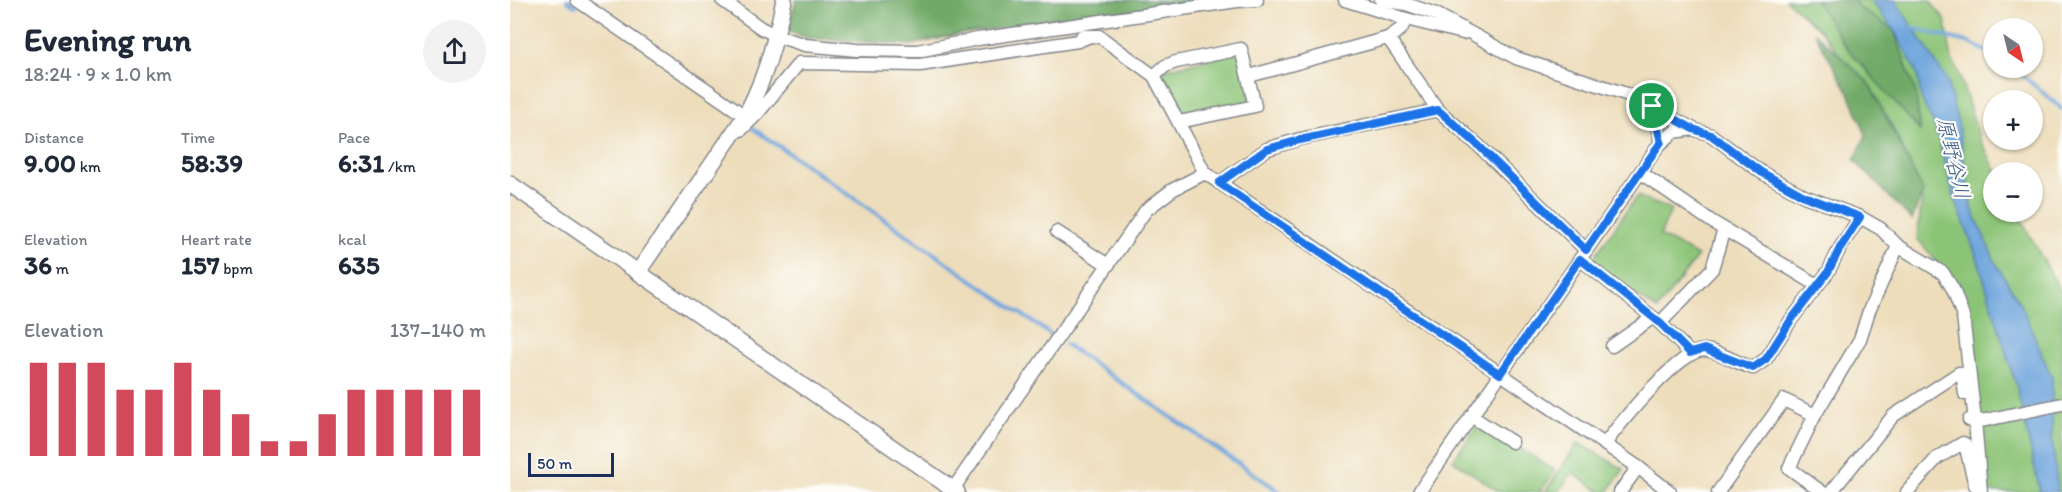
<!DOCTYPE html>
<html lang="en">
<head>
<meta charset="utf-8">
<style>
	:root { --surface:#fff; --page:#f2f2f3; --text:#1f2937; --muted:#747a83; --accent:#d1495b }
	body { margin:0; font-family:Itim,"Klee One",sans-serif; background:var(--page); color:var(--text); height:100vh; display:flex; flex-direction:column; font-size:22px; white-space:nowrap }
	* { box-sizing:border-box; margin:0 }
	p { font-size:20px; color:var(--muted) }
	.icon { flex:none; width:33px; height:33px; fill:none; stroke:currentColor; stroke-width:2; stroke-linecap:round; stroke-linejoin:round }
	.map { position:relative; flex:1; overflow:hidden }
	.side { display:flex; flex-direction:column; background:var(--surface); width:510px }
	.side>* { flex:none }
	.needle { width:39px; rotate:145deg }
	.buttons { position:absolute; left:1473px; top:18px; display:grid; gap:12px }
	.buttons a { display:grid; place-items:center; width:60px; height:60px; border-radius:50%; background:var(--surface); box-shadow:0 2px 4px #0004; font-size:30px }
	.scale { position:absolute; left:18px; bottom:15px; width:86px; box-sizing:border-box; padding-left:6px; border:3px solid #1b2f5e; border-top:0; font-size:16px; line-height:21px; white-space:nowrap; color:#1b2f5e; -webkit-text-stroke:4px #fdfcf7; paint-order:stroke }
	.pin { position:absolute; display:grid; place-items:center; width:51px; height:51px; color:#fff; margin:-26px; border:3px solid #fff; border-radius:50%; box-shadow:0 2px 6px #0007 }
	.round { display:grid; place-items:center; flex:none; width:63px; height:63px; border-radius:32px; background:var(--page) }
	.summary { display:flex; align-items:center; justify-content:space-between; height:102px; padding:0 24px }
	h1 { font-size:33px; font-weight:700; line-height:45px }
	.metrics { display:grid; grid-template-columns:repeat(3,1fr); gap:9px; height:102px; padding:6px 24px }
	.metrics div { display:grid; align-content:center }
	.metrics b { font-size:26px; font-weight:700 }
	.metrics small { font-size:16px; font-weight:400 }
	.metrics p { font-size:16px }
	.chart { height:168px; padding:12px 24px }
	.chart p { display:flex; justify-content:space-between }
	.chart svg { width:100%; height:108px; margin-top:6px; stroke:var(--accent); stroke-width:6 }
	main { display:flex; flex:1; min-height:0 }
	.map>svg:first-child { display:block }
</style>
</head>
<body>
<main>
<section class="side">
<div class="summary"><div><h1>Evening run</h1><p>18:24 · 9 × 1.0 km</p></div><a class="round"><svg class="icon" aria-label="share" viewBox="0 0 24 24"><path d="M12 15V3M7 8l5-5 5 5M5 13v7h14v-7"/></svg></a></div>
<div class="metrics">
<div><p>Distance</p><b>9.00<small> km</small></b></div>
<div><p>Time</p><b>58:39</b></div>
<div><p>Pace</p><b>6:31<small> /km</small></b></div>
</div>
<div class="metrics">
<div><p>Elevation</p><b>36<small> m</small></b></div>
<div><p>Heart rate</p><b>157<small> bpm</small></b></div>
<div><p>kcal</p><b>635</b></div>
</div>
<div class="chart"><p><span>Elevation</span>137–140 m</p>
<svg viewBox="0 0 160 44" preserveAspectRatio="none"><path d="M5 44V6M15 44V6M25 44V6M35 44V17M45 44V17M55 44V6M65 44V17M75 44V27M85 44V38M95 44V38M105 44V27M115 44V17M125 44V17M135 44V17M145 44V17M155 44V17"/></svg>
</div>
</section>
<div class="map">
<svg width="1552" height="492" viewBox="0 0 1552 492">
	<rect width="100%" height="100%" fill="#fdfcf7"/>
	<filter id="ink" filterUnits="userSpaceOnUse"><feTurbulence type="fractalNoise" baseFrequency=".0167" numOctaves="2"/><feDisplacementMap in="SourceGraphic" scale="12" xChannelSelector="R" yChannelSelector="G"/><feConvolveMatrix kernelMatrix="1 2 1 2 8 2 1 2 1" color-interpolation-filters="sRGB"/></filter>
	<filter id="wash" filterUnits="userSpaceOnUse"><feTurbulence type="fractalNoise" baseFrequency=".008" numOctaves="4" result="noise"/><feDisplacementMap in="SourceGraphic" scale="24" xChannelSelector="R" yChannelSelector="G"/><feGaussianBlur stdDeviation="1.35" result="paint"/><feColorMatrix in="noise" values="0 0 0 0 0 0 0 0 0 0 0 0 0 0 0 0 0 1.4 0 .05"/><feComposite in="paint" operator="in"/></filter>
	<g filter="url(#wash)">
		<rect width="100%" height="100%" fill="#edddbb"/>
		<g fill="#8cc477" stroke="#547a6a" stroke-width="1.5">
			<polygon points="1276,0 1419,0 1435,19 1442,60 1447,68 1470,139 1487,172 1484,172 1484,212 1507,212 1552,294 1552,492 1474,492 1457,314 1453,295 1407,238 1413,191 1377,116 1311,31"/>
			<polygon points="729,52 742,104 670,119 648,77 656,69"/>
			<polygon points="1127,196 1161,210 1150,236 1188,256 1147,310 1080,263"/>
			<polygon points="970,422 1045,471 1030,492 989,492 943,460"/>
			<polygon points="1068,443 1114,469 1098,492 1091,492 1062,473 1049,492 1035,492"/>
		</g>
		<g fill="#71aa68" stroke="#466c63" stroke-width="1.5">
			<polygon points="286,0 704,0 450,34 401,45 297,38 277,31"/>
			<polygon points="1305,0 1344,0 1349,8 1384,30 1406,94 1410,131 1336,47"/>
			<polygon points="1304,32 1359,83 1413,191 1402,220 1344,160 1356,135 1340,95"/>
		</g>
		<polygon fill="#6fa6dd" stroke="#456a9e" stroke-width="1.5" points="1361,0 1385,0 1436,78 1448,123 1461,206 1485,262 1511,305 1542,378 1542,439 1548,492 1530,492 1507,388 1468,260 1444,196 1425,127 1411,98 1407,73 1384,30"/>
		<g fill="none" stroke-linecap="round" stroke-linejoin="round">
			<g stroke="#6fa6dd" stroke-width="4">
				<polyline points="57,0 66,6"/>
				<polyline points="1402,28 1457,42 1484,55"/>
				<polyline points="1504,68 1552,109"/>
				<polyline points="241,127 540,334"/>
				<polyline points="555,344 770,492"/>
			</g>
		</g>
	</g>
	<g filter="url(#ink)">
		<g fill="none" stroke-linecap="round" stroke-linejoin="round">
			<defs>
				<g id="minor">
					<polyline points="67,0 235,116"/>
					<polyline points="212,0 251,28 267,36 295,45 347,50 407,51 468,39 727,1 747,0"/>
					<polyline points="835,0 896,19 953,33"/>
					<polyline points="871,0 896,4 926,14 1006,58 1116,94 1183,129 1201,135 1251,172 1294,196 1350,217 1371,229 1388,246 1433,273 1443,289 1453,316 1465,421 1471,492"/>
					<polyline points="572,36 589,36 644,76"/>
					<polyline points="878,38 928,110 969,146 1076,250"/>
					<polyline points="739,76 878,38 891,29 896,19"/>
					<polyline points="1142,106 1151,143"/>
					<polyline points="669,122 745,106 731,49 666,62 655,66 644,76 695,173 1128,467 1160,492"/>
					<polyline points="231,130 248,113 289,63 410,65 568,41 580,36"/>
					<polyline points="1131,173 1204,223 1307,285"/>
					<polyline points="709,183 757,149 790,139 928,110"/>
					<polyline points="547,232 598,265"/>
					<polyline points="1070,259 1150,323 1180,353"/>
					<polyline points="1150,323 1202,269 1214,229"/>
					<polyline points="1102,346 1142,318"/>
					<polyline points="961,416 1002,442"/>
					<polyline points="1459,420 1465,421 1476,420 1552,404"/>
					<path d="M 1095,444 C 1108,425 1172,347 1195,350 C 1209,351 1228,364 1243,368 L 1256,359 L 1281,320 L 1318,272 L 1330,248 L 1350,217"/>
					<polyline points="441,492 636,210 662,190 695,173"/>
					<polyline points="909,492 1149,145 1164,132 1183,129"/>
					<polyline points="1110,492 1128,467"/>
					<polyline points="1208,492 1274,400 1305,415"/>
					<polyline points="1312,492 1279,468 1305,415 1350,339 1359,311 1388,246"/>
					<polyline points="1321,492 1383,416 1449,373 1453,379 1455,394"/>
					<polyline points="1397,492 1427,458 1453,443 1455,444 1465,485"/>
				</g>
				<g id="tertiary">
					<polyline points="0,184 447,492"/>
					<path d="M 128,272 L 235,116 C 255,80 266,40 274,0"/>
				</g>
			</defs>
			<use href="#minor" stroke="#84868c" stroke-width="15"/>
			<use href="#tertiary" stroke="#84868c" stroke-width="18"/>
			<use href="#minor" stroke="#fff" stroke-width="12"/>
			<use href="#tertiary" stroke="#fff" stroke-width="15"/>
		</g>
	</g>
	<g fill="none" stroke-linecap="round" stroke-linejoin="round" filter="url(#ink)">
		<defs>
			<polygon id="route" points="1142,106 1183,129 1201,135 1251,172 1294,196 1350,217 1330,248 1318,272 1281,320 1256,359 1243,368 1194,349 1180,353 1150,323 1070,259 990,374 709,183 757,149 790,140 928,110 969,146 1076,250 1151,142"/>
		</defs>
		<use href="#route" stroke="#fff" stroke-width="12"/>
		<use href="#route" stroke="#1a73e8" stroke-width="8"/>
	</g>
	<g text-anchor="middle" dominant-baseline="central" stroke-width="4.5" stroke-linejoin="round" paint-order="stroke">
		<g font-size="21" font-style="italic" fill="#38598a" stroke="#fdfcf7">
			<text transform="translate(1444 158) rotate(77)">原野谷川</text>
		</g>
	</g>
</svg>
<div class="buttons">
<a><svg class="needle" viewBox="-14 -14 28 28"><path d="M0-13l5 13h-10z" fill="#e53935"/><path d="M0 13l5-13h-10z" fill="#747a83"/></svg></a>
<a>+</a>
<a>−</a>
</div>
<div class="scale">50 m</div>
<div class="pin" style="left:1142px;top:106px;background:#1e9e55"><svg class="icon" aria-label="arrive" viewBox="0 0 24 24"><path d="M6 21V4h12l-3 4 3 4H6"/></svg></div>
</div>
</main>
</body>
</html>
